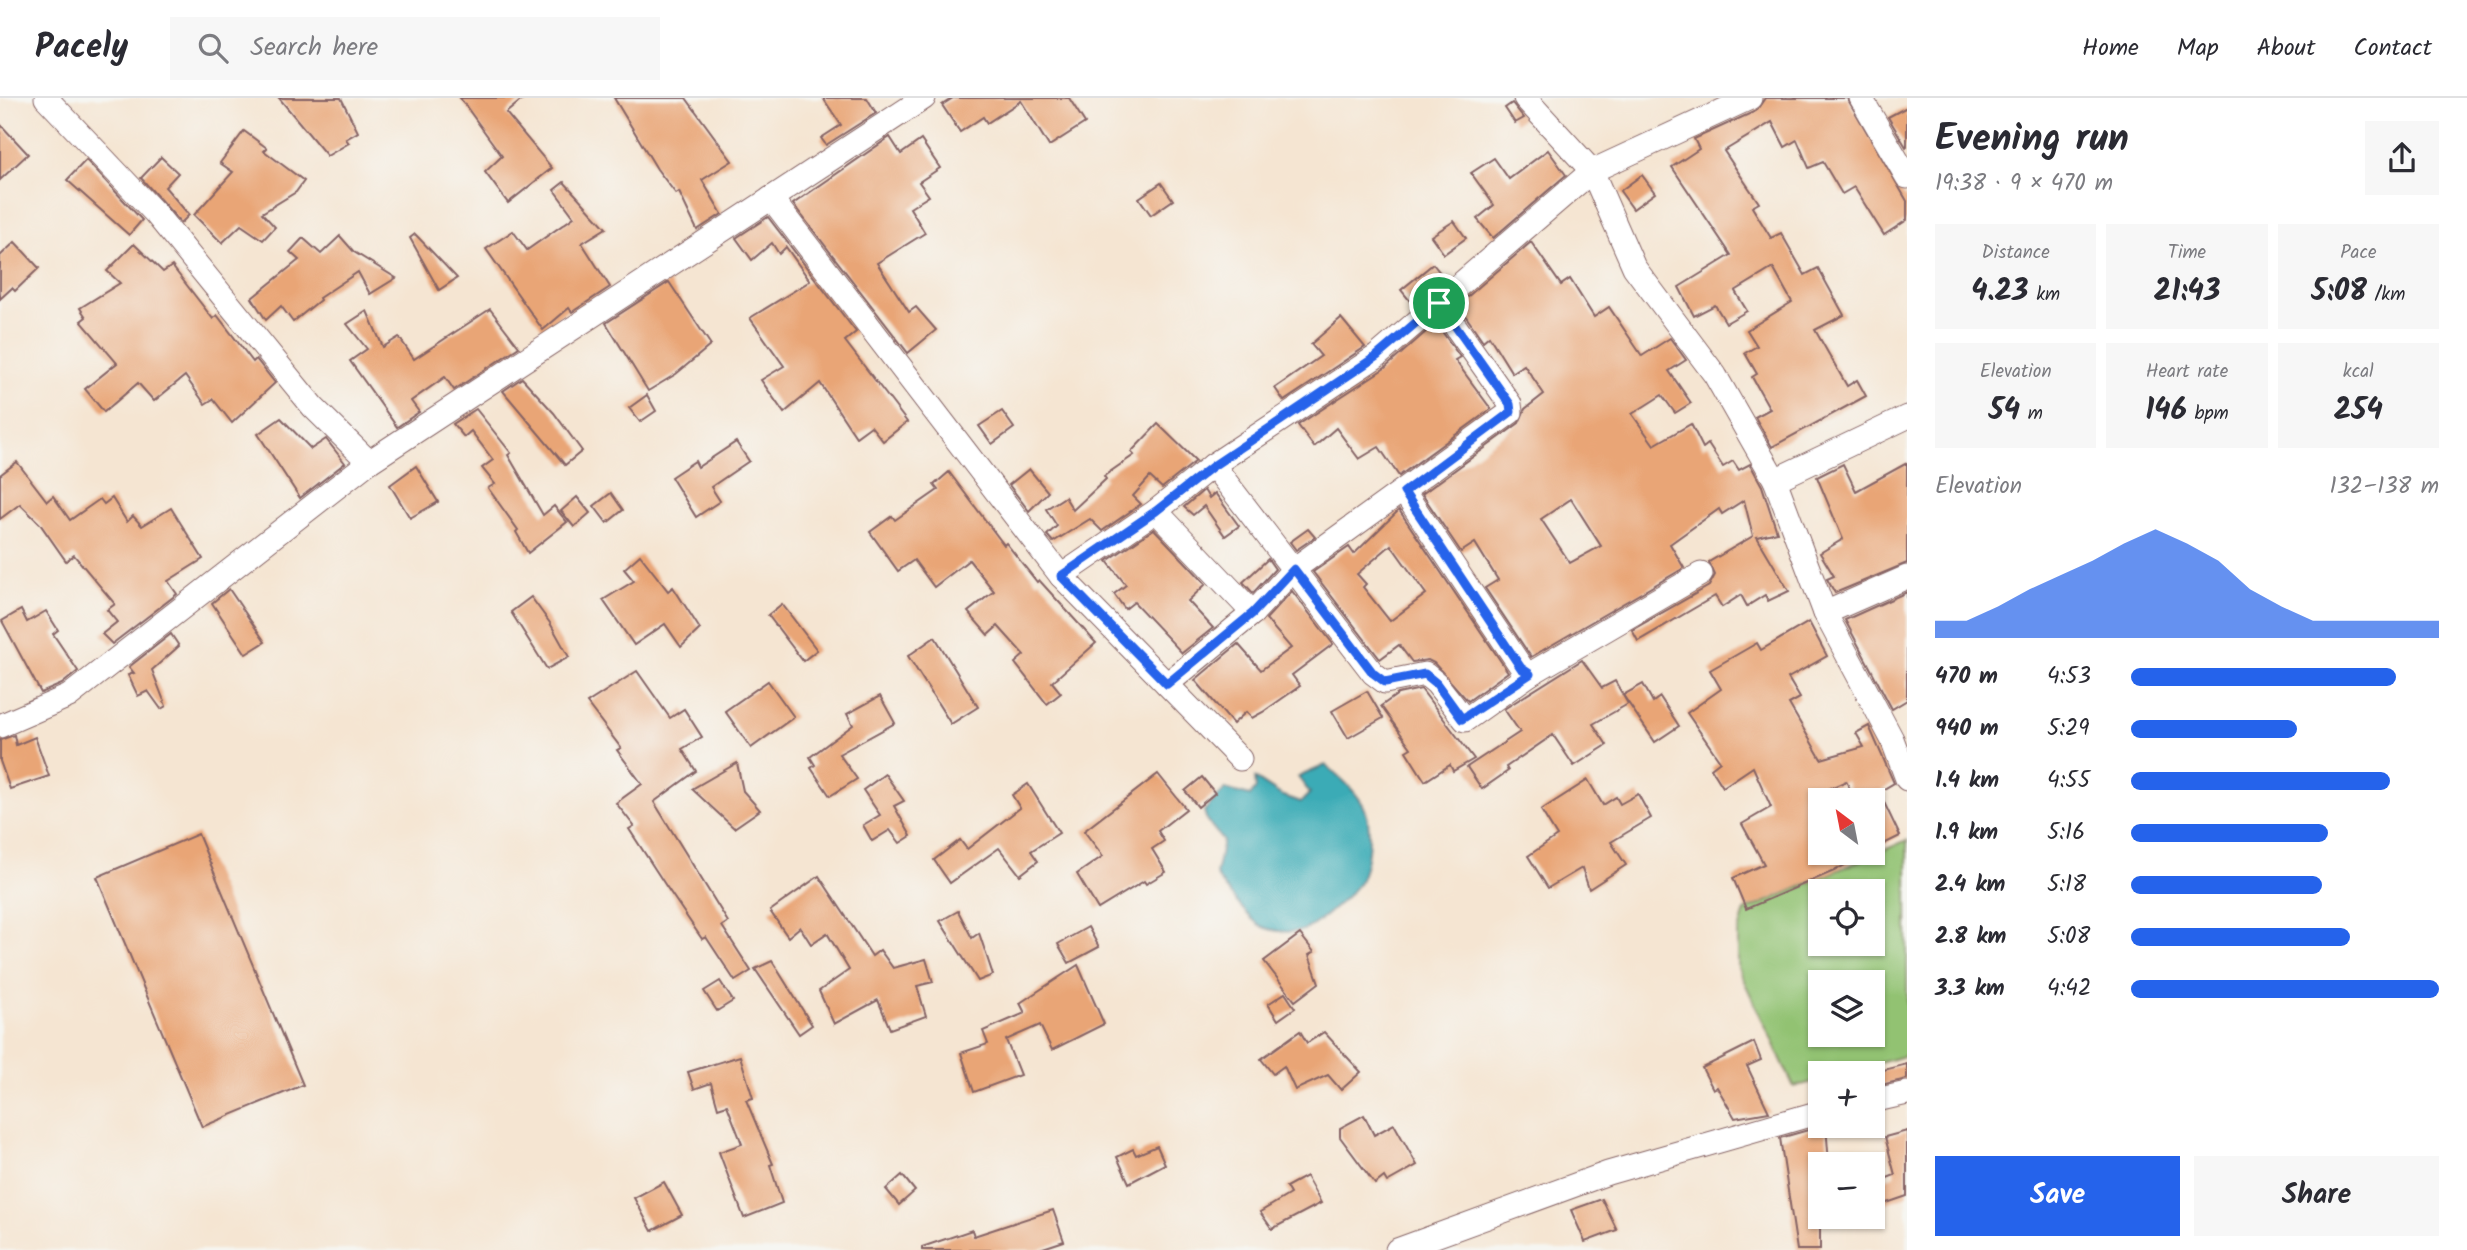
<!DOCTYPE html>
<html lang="en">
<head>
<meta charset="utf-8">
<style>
	:root { --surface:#fff; --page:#f7f7f7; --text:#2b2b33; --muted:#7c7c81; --line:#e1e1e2; --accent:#2563eb }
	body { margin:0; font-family:Kalam,sans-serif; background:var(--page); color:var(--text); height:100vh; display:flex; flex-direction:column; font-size:26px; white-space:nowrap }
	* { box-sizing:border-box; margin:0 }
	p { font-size:23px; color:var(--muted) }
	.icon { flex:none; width:38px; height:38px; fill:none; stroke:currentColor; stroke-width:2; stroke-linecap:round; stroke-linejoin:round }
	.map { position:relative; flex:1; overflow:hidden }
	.sheet { display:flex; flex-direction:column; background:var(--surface); width:560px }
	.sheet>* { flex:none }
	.needle { width:46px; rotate:328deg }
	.buttons { position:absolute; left:1808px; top:690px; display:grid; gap:14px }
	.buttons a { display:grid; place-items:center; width:77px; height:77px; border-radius:0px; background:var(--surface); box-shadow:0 2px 5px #0004; font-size:35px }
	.pin { position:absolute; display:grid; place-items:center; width:60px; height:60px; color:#fff; margin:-30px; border:4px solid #fff; border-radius:50%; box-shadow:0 2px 7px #0007 }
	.round { display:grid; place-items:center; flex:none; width:74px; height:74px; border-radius:0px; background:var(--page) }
	.headline { display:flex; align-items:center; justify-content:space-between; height:119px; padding:0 28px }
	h1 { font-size:38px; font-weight:700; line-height:52px }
	.figures { display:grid; grid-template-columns:repeat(3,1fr); gap:10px; height:119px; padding:7px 28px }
	.figures div { display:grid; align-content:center; border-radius:0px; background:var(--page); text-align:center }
	.figures b { font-size:30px; font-weight:700 }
	.figures small { font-size:19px; font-weight:400 }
	.figures p { font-size:19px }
	.chart { height:196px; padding:14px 28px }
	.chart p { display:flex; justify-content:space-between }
	.chart svg { width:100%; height:126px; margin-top:7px; fill:var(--accent); opacity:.7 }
	.primary-button { display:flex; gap:14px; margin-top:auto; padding:14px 28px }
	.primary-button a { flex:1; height:80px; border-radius:0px; background:var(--accent); color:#fff; font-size:28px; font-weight:700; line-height:80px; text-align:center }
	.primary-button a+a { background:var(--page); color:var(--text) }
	ul { padding:0 28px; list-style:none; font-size:23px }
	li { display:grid; grid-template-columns:112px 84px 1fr; align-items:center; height:52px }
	li i { height:18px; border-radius:9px; background:var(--accent) }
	header { display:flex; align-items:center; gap:42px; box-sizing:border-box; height:98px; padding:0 35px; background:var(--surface); border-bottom:2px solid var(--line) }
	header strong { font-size:33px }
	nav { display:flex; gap:38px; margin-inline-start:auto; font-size:24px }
	.search { width:490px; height:63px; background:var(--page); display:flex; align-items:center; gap:18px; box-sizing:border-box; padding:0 24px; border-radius:0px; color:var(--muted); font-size:26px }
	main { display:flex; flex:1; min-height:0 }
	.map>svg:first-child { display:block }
</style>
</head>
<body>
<header>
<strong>Pacely</strong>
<div class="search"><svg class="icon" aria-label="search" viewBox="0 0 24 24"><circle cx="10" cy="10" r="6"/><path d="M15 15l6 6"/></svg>Search here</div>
<nav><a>Home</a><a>Map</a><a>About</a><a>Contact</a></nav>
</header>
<main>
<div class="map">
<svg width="1907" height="1152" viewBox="0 0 1907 1152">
	<rect width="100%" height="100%" fill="#f6f6f2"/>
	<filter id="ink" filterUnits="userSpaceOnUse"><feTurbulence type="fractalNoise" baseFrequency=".0143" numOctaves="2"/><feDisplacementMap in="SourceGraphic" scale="14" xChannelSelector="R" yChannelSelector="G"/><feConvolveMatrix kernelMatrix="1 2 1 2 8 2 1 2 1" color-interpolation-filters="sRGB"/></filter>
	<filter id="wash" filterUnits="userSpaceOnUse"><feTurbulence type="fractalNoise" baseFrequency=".00686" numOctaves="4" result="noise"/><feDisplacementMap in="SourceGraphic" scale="28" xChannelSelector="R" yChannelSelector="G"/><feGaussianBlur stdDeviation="1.57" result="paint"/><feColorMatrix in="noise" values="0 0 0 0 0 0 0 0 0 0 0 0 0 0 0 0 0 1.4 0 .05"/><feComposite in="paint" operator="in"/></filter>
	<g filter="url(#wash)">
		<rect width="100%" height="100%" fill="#f5e5d2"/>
		<path fill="#92c272" stroke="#6e704e" stroke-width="2" fill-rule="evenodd" d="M 1907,742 L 1907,957 L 1845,975 L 1820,975 L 1820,982 L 1794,989 L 1738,870 L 1738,836 L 1745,813 ZM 1820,793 L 1872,793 L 1872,845 L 1820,845 ZM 1820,884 L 1872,884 L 1872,936 L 1820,936 Z"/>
		<path fill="#3aabb6" stroke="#426570" stroke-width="2" d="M 1326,667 C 1339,679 1358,694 1365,711 C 1372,730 1369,760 1362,779 C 1358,791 1320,824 1308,830 C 1298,836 1272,834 1261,828 C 1249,821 1224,789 1216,777 L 1223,742 L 1207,723 L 1204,713 L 1225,691 L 1250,698 L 1256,690 L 1255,680 L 1281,697 L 1301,704 L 1310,695 L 1298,679 Z"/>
		<g id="blocks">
			<g fill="#e9a576" fill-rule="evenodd">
				<polygon points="279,0 341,0 358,34 346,41 349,45 327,58"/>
				<polygon points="460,0 524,0 506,15 552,70 508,105 485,74 502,58"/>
				<polygon points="614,0 686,0 732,63 702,82 722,116 697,132 679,94 676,96 657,71"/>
				<polygon points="823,0 867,0 876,15 826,47 821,40 841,27"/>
				<polygon points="953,0 1069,0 1085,25 1049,48 1021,3 987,25 983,19 960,34 942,7"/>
				<polygon points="1765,0 1847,0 1907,103 1907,122 1884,137 1854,89 1842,96 1823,64 1809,70 1797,42 1785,49 1772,24 1724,53 1759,105 1752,109 1771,140 1781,135 1805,177 1818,170 1844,217 1815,232 1847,288 1857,282 1866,298 1772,349 1755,319 1770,311 1752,279 1757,276 1745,255 1757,248 1747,232 1792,204 1773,170 1735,193 1747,213 1726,225 1715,207 1694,218 1679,189 1731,157 1672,69 1699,51 1694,41 1756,13"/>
				<polygon points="1512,5 1524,20 1515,25 1505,10"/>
				<polygon points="1907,9 1907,48 1906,49 1888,19"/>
				<polygon points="0,26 28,56 0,82"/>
				<polygon points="244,33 267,50 264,53 304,83 296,94 262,115 275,129 263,142 241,127 222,145 194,117 233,74 220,65"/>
				<polygon points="890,39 901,56 921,42 940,70 919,84 929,98 910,110 925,135 877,165 909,214 916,209 936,232 908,255 793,106"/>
				<polygon points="1548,52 1566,77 1493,140 1477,121 1494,107 1471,75 1494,60 1509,81"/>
				<polygon points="161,59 178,75 165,89 189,117 181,125 141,80"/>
				<polygon points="86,62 142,122 129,137 67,82"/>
				<polygon points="1642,77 1655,95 1633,111 1620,93"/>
				<polygon points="564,84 606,130 582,145 610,189 572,214 569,210 543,232 486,151 513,133 527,152 574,119 554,92"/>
				<polygon points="1161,85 1173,102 1151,117 1139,100"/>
				<polygon points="768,119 856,234 845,243 907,324 883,343 871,328 856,339 820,285 784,315 761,282 784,268 750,220 810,183 786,149 779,156 772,145 752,162 736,140"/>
				<polygon points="1454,123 1466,140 1444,156 1431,138"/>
				<polygon points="415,136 457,180 439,192 410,140"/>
				<polygon points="340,138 354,154 396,180 370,196 358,174 319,200 320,202 293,224 281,208 266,222 252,200 299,162 290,154 303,140 321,156"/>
				<polygon points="15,144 39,170 15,193 12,190 0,201 0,158"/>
				<path d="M 1531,144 L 1561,187 L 1570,181 L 1594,219 L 1609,209 L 1642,258 L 1670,240 L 1686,262 L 1669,273 L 1691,305 L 1675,315 L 1662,297 L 1632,316 L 1654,347 L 1691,326 L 1703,350 L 1708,346 L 1723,369 L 1733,363 L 1739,372 L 1750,366 L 1762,388 L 1777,434 L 1757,439 L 1789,493 L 1768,503 L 1765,497 L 1747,508 L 1741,497 L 1722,509 L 1715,498 L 1638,543 L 1632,532 L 1709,488 L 1715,477 L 1709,464 L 1753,438 L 1744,402 L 1722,416 L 1719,411 L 1670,446 L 1684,470 L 1531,559 L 1485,490 L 1498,482 L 1475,445 L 1461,454 L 1422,396 L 1519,325 L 1525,311 L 1544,296 L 1524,267 L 1512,275 L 1489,238 L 1483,243 L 1458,207 ZM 1571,401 L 1601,448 L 1570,465 L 1541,421 Z"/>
				<polygon points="134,146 163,174 172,168 213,221 217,217 253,264 256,261 275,285 232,325 213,301 205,306 185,278 154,303 138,285 104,314 85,291 117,265 81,223 86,219 80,210 120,185 107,173"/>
				<polygon points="1433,166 1445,181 1414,208 1401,192"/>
				<polygon points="669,184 711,247 676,276 648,293 606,225"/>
				<polygon points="490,211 519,249 454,292 445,279 411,303 419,314 397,329 350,263 367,251 347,226 367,213 383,249 399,239 414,261"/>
				<polygon points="1341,220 1365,249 1284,303 1275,290 1321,258 1311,246"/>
				<polygon points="1436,225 1460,259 1455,262 1491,311 1399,378 1379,349 1359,361 1336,330 1314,349 1298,327 1385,270"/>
				<polygon points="522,280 554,315 582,353 565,367 503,293"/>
				<polygon points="647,297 656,313 640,324 629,310"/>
				<polygon points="476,311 511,355 508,357 543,417 554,408 567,424 528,455 516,434 518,432 488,390 495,386 482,370 493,362 471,333 464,339 453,326"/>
				<polygon points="1002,313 1014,330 992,346 979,328"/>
				<polygon points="281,320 311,351 326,341 345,365 300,400 258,336"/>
				<polygon points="1158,326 1196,363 1162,390 1150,379 1133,398 1141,406 1102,433 1090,421 1053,444 1047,437 1057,428 1046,411 1065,399 1073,412 1106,381 1104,378 1134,357 1131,354"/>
				<polygon points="736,344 749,363 711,389 720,403 696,419 671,379 695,363 698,369"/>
				<polygon points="17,364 47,403 53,398 70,422 100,401 104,406 112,400 127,424 133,418 142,428 171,410 203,461 168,483 177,496 112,546 102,536 117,524 107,512 115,506 74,457 66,463 40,426 20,406 0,421 0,377"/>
				<polygon points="1907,365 1907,465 1835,495 1827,481 1834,478 1820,455 1843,441 1817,379 1843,366 1856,393"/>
				<polygon points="416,368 438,404 410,420 390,387"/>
				<polygon points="1029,371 1048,394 1029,413 1009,387"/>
				<polygon points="949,374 1004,447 1006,445 1037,484 1039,482 1096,545 1052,584 1061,595 1047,606 1015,565 1024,557 998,528 988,537 968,514 994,493 969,462 934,489 914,462 898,473 870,434 892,418 895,422 938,392 934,387"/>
				<polygon points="1204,392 1209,400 1215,395 1239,428 1225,438 1204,408 1193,417 1184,409"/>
				<polygon points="611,395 623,412 607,425 594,408"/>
				<polygon points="577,399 590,415 574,429 561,413"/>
				<path d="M 1399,412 L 1508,574 L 1468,603 L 1434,565 L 1428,562 L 1412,564 L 1399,547 L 1380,561 L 1313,474 L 1349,449 L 1354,456 ZM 1391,447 L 1426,496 L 1390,523 L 1363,489 L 1366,486 L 1357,476 Z"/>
				<polygon points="1154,431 1206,486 1188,503 1213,530 1182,555 1134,504 1125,511 1114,496 1126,487 1107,463"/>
				<polygon points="1308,431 1315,439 1296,452 1290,444"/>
				<polygon points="640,457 668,493 673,489 700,531 681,549 665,526 634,547 603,502 634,483 624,471"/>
				<polygon points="1268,461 1275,471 1253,495 1243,484"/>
				<polygon points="229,491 265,544 246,556 212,505"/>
				<polygon points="1292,493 1333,546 1292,577 1300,588 1263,614 1252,620 1246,614 1233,626 1195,582 1238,546 1261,572 1291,550 1266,521"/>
				<polygon points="1907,494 1907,602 1892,611 1845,522"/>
				<polygon points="531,499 550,525 569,559 547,571 511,514"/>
				<polygon points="782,506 817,552 803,563 768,517"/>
				<polygon points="21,512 27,524 46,513 58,532 53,536 78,573 62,586 41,595 2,523"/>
				<polygon points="1809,524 1827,558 1788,580 1800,600 1789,606 1821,661 1864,649 1856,635 1869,628 1894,685 1879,694 1900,738 1872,752 1872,693 1855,701 1846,683 1820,695 1820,754 1868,754 1834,773 1746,811 1733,780 1764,766 1742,726 1771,709 1753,669 1723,689 1711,670 1720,663 1687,615 1721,591 1710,572 1757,545 1761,552"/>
				<polygon points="171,536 179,548 152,572 166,608 161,611 148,593 138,598 128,577 134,575 129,569"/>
				<polygon points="935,539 978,609 951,626 908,558"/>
				<polygon points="1582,562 1602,590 1615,583 1628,606 1593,626 1607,647 1574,668 1553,637 1506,669 1508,673 1482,691 1467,669 1520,634 1504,611"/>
				<polygon points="637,573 670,620 684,611 702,639 682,651 696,673 654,704 728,824 722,828 751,873 735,883 706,839 702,841 666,788 629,731 634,728 616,705 642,686 617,652 621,650 587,605"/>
				<polygon points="768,583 794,619 751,650 725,613"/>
				<polygon points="1643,586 1653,604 1660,599 1679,628 1655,644 1623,597"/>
				<polygon points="1421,591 1474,661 1453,673 1450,667 1425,683 1406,653 1411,650 1381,608 1398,596"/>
				<polygon points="1367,593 1383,620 1348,640 1332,613"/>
				<polygon points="880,598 895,625 839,656 857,681 830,698 811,670 815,667 810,659 853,627 847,616"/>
				<polygon points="14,637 16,647 35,639 49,678 10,691 0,663 0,642"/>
				<polygon points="737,665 743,693 760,712 734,730 692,691"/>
				<polygon points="885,676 904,703 894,708 911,738 900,745 890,732 872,743 863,727 880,717 863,692"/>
				<polygon points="1158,676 1186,711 1158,733 1164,743 1152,751 1166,774 1146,786 1144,783 1098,811 1077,776 1103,758 1084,733"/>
				<polygon points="1202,679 1215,695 1198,709 1185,693"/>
				<polygon points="1588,682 1603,707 1616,699 1620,706 1638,696 1651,720 1611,744 1626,767 1589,791 1582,770 1548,790 1528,758 1557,738 1541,712"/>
				<polygon points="1028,686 1059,735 1031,753 1038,763 1020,777 999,750 950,785 934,762 960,742 967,751 1020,710 1012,697"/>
				<polygon points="198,736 303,987 202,1029 97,779"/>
				<polygon points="819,778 872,858 880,852 893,870 926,861 933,884 917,888 926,918 890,931 878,902 834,926 819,893 849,872 827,835 811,846 800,829 788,839 770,813"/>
				<polygon points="958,813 972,840 979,835 993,877 978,883 940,823"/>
				<polygon points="1088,829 1099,849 1069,865 1058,846"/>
				<polygon points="1300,836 1314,854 1309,857 1319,885 1295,903 1264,863"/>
				<polygon points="772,863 812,927 799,936 755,871"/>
				<polygon points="1078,867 1104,926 1052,952 1040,927 1006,942 1020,977 974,994 961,955 988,946 983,933 1025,915 1020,905"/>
				<polygon points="720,883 733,903 717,913 704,893"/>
				<polygon points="1285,895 1295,910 1278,922 1268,906"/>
				<polygon points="1300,933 1307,945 1324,934 1361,974 1341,992 1328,977 1295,992 1284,968 1273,976 1261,961"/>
				<polygon points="1754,944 1761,962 1747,968 1769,1014 1735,1020 1717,989 1713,991 1702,970"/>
				<polygon points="740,958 753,1000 746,1002 773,1066 770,1067 782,1105 744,1120 719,1054 742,1046 727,1007 718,1010 711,985 694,991 688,974"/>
				<polygon points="1907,966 1907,981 1872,989 1872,975"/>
				<polygon points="1364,1017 1374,1037 1394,1026 1417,1067 1387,1084 1384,1079 1375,1086 1340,1039 1340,1030"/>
				<polygon points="1826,1027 1829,1066 1820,1066 1820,1152 1797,1152 1780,1040"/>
				<polygon points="1907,1033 1907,1098 1872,1110 1872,1086 1895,1077 1885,1039"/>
				<polygon points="1157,1048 1165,1066 1129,1085 1117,1059 1133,1051 1136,1057"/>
				<polygon points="902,1077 915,1093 899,1107 886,1091"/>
				<polygon points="1306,1078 1321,1105 1272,1131 1260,1114 1290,1096 1286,1089"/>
				<polygon points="664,1084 682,1117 652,1133 634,1100"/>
				<polygon points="1602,1101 1617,1132 1585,1144 1571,1112"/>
				<polygon points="1053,1112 1064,1143 1037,1152 922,1152 922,1149 972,1132 974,1138"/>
			</g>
		</g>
	</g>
	<g filter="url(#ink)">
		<use href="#blocks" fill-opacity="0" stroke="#866465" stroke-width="2"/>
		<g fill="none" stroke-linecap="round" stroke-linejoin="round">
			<defs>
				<g id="minor">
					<polyline points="46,0 155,115 313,309 369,364"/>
					<polyline points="1525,0 1592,73 1634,169 1715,277 1775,382 1825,515 1892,641 1907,681"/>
					<polyline points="1861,0 1907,79"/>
					<polyline points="771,100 1061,478"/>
					<polyline points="1213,367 1373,575 1385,584 1425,576 1436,585 1465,622 1530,576"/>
					<polyline points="1775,382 1907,319"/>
					<polyline points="1404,394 1526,576 1530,576 1701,476"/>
					<polyline points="1156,413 1253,515"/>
					<polyline points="1825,515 1907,479"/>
					<polyline points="1167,586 1253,515 1294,471 1511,314 1510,306 1439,205"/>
					<polyline points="0,628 69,598 369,364 924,0"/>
					<polyline points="1240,661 1061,478 1156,413 1213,367 1377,258 1592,73 1750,0"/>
					<polyline points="1872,1003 1907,995"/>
					<polyline points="1397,1152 1608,1075 1820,1014"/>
				</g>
			</defs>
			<use href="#minor" stroke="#866465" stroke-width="25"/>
			<use href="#minor" stroke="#fff" stroke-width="23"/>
		</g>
	</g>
	<g fill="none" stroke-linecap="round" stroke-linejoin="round" filter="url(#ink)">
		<defs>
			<polygon id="route" points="1439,205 1510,306 1511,314 1404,394 1521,570 1530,576 1462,621 1436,585 1425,576 1385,584 1373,575 1294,471 1253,515 1167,586 1061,478 1156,413 1213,368 1377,258"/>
		</defs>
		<use href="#route" stroke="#fff" stroke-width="14"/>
		<use href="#route" stroke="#2563eb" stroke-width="9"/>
	</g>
</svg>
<div class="buttons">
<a><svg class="needle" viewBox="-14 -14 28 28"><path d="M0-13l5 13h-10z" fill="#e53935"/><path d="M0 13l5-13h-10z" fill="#7c7c81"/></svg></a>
<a><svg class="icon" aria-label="locate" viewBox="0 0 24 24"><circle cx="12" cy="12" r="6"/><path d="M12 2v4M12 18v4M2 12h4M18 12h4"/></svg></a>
<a><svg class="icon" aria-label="layers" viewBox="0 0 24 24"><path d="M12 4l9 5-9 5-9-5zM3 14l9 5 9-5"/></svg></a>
<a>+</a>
<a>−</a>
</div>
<div class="pin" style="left:1439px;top:205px;background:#1e9e55"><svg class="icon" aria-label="arrive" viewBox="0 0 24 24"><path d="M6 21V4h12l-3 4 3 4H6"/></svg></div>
</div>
<section class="sheet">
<div class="headline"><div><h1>Evening run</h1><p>19:38 · 9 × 470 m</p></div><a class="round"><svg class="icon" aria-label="share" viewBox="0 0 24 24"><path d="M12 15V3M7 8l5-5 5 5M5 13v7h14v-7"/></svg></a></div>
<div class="figures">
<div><p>Distance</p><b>4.23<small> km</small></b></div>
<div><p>Time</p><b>21:43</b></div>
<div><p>Pace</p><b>5:08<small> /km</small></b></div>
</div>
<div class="figures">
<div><p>Elevation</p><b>54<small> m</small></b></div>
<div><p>Heart rate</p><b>146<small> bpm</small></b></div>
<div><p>kcal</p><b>254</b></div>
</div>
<div class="chart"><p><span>Elevation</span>132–138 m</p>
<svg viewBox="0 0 160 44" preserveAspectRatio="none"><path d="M0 44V38L10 38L20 33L30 27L40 22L50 17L60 11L70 6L80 11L90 17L100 27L110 33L120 38L130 38L140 38L150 38L160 38V44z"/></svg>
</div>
<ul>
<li><b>470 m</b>4:53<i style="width:86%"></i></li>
<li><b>940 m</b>5:29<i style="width:54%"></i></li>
<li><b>1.4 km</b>4:55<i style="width:84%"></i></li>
<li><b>1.9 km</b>5:16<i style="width:64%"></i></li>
<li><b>2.4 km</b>5:18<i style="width:62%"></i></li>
<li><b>2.8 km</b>5:08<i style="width:71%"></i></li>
<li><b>3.3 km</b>4:42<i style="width:100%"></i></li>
</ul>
<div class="primary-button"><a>Save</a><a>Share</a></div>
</section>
</main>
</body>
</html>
